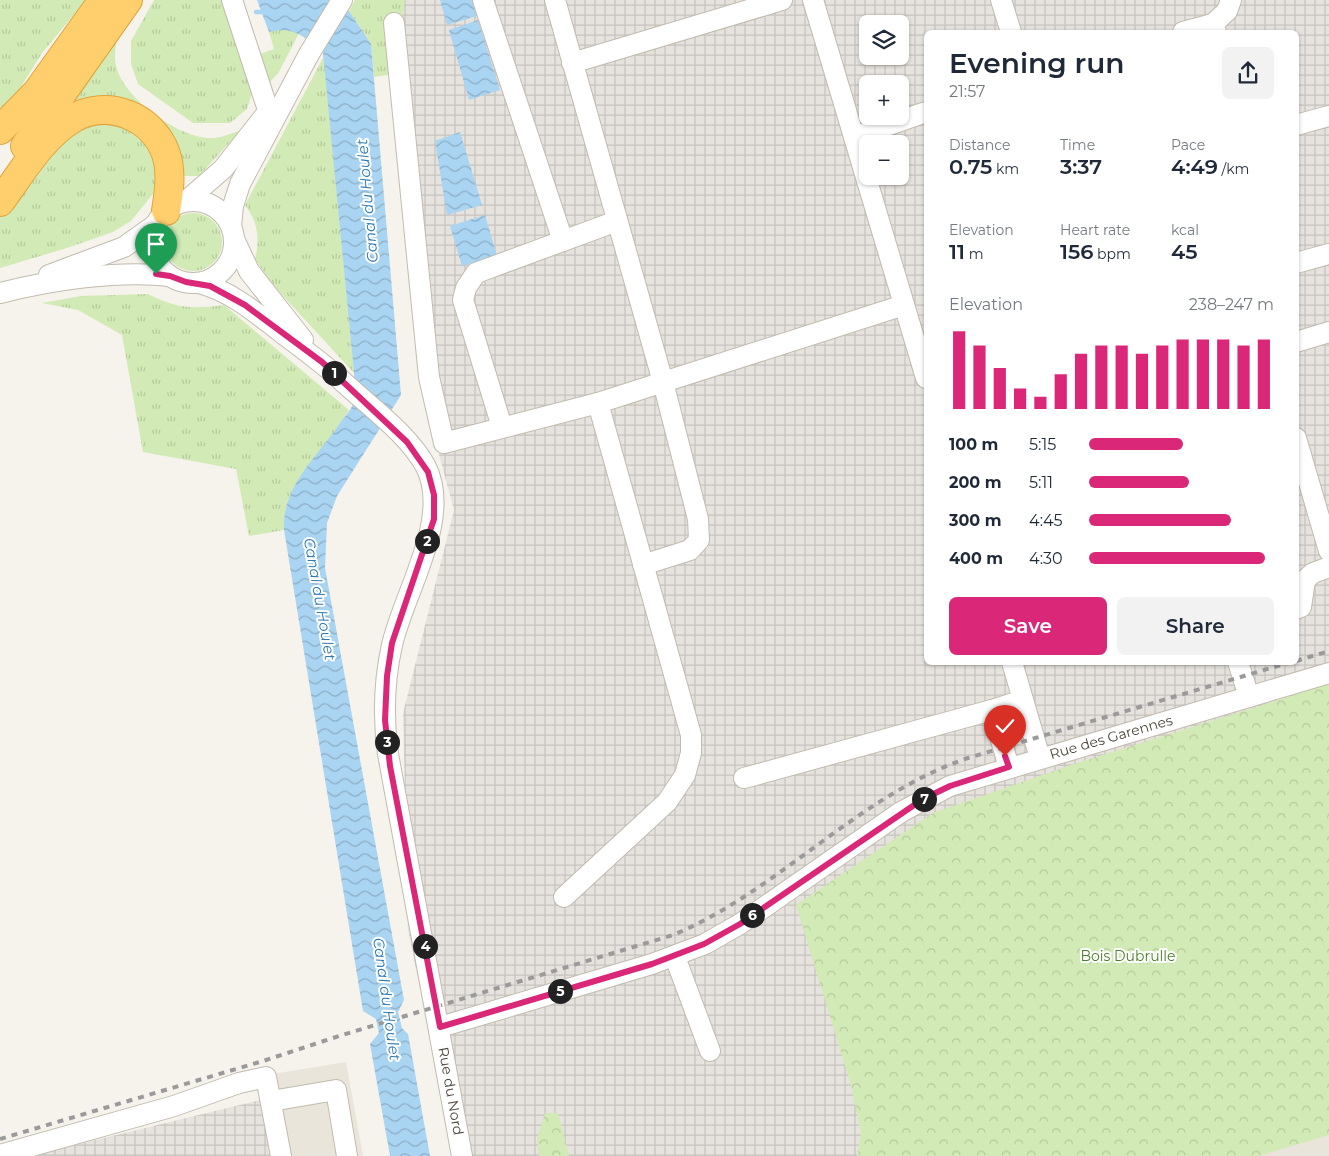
<!DOCTYPE html>
<html lang="en">
<head>
<meta charset="utf-8">
<style>
	:root { --surface:#fff; --page:#f2f2f3; --text:#1f2937; --muted:#747a83; --accent:#db2777 }
	body { margin:0; font-family:Montserrat,sans-serif; background:var(--page); color:var(--text); height:100vh; display:flex; flex-direction:column; font-size:19px; white-space:nowrap }
	* { box-sizing:border-box; margin:0 }
	p { font-size:16px; color:var(--muted) }
	.icon { flex:none; width:28px; height:28px; fill:none; stroke:currentColor; stroke-width:2; stroke-linecap:round; stroke-linejoin:round }
	.map { position:relative; flex:1; overflow:hidden }
	.details { position:absolute; left:924px; top:30px; width:375px; height:635px; display:flex; flex-direction:column; background:var(--surface); border-radius:8px; box-shadow:0 1px 4px #0004 }
	.details>* { flex:none }
	.fabs { position:absolute; left:859px; top:15px; display:grid; gap:10px }
	.fabs a { display:grid; place-items:center; width:50px; height:50px; border-radius:8px; background:var(--surface); box-shadow:0 1px 4px #0004; font-size:25px }
	.pin { position:absolute; display:grid; place-items:center; width:42px; height:42px; color:#fff; margin:-51px -21px; border-radius:50% 50% 50% 0; rotate:-45deg; box-shadow:0 0 5px #0007 }
	.pin .icon { rotate:45deg }
	.km { position:absolute; width:25px; height:25px; margin:-12px; border-radius:50%; background:#222; color:#fff; font-size:14px; line-height:25px; text-align:center }
	.round { display:grid; place-items:center; flex:none; width:52px; height:52px; border-radius:8px; background:var(--page) }
	.summary { display:flex; align-items:center; justify-content:space-between; height:85px; padding:0 25px }
	h1 { font-size:28px; font-weight:600; line-height:38px }
	.metrics { display:grid; grid-template-columns:repeat(3,1fr); gap:8px; height:85px; padding:5px 25px }
	.metrics div { display:grid; align-content:center }
	.metrics b { font-size:21px; font-weight:600 }
	.metrics small { font-size:14px; font-weight:400 }
	.metrics p { font-size:14px }
	.chart { height:140px; padding:10px 25px }
	.chart p { display:flex; justify-content:space-between }
	.chart svg { width:100%; height:90px; margin-top:5px; stroke:var(--accent); stroke-width:6 }
	.cta { display:flex; gap:10px; margin-top:auto; padding:10px 25px }
	.cta a { flex:1; height:58px; border-radius:8px; background:var(--accent); color:#fff; font-size:20px; font-weight:600; line-height:58px; text-align:center }
	.cta a+a { background:var(--page); color:var(--text) }
	ul { padding:0 25px; list-style:none; font-size:16px }
	li { display:grid; grid-template-columns:80px 60px 1fr; align-items:center; height:38px }
	li i { height:12px; border-radius:6px; background:var(--accent) }
	.map>svg:first-child { display:block }
</style>
</head>
<body>
<div class="map">
<svg width="1329" height="1156" viewBox="0 0 1329 1156">
	<defs>
		<pattern id="industrial-grid" width="8" height="8" patternUnits="userSpaceOnUse" patternTransform="scale(1.25)"><rect width="8" height="8" fill="#e6e2dd"/><path d="M0 4h8M4 0v8" fill="none" stroke="#c7c3be"/></pattern>
		<pattern id="grass-tufts" width="24" height="20" patternUnits="userSpaceOnUse" patternTransform="scale(1.25)"><rect width="24" height="20" fill="#d2eab5"/><path d="M3 7l-1-3M5 7V3M7 7l1-3M15 17l-1-3M17 17v-4M19 17l1-3" fill="none" stroke="#b6ca9c"/></pattern>
		<pattern id="forest-crowns" width="20" height="18" patternUnits="userSpaceOnUse" patternTransform="scale(1.25)"><rect width="20" height="18" fill="#d2eab5"/><path d="M2 6a3 3 0 1 1 6 0M12 15a3 3 0 1 1 6 0" fill="none" stroke="#b6ca9c"/></pattern>
		<pattern id="water-waves" width="16" height="10" patternUnits="userSpaceOnUse" patternTransform="scale(1.25)"><rect width="16" height="10" fill="#a9d4f2"/><path d="M0 5q4-4 8 0t8 0" fill="none" stroke="#8caec5"/></pattern>
	</defs>
	<rect width="100%" height="100%" fill="#f6f3ec"/>
	<g fill="#eae5da">
		<polygon points="346,1062 363,1156 274,1156 260,1076"/>
		<polygon points="1329,1130 1329,1156 1244,1156"/>
	</g>
	<g fill="url(#industrial-grid)" fill-rule="evenodd">
		<path d="M 404,0 L 1329,0 L 1329,1130 L 1244,1156 L 453,1156 L 450,1134 L 408,930 L 403,713 L 454,510 L 429,418 L 394,74 ZM 868,24 L 900,24 L 900,56 L 868,56 ZM 926,32 L 1296,32 L 1296,662 L 926,662 ZM 868,84 L 900,84 L 900,116 L 868,116 ZM 868,144 L 900,144 L 900,176 L 868,176 Z"/>
		<polygon points="264,1099 274,1156 30,1156"/>
	</g>
	<g fill="url(#grass-tufts)">
		<polygon points="0,0 86,0 42,53 14,98 0,108"/>
		<polygon points="154,0 221,0 252,93 247,109 230,123 193,123 138,84 131,64 131,41"/>
		<polygon points="355,0 405,0 394,74 374,77 371,44 349,11"/>
		<polygon points="283,29 299,33 279,72 270,82 257,55 274,49 269,32"/>
		<path d="M 118,35 C 115,47 113,60 118,72 C 129,102 183,141 215,138 C 223,137 233,133 241,130 L 199,176 L 175,176 L 162,128 L 60,116 Z"/>
		<path d="M 324,56 L 354,373 L 273,285 L 255,259 C 260,239 258,222 245,205 Z"/>
		<polygon points="119,118 149,140 161,184 131,221 113,232 67,248 0,268 0,211 71,127"/>
		<circle cx="193" cy="242" r="29"/>
		<path d="M 148,294 C 178,309 192,309 224,305 L 349,410 C 341,422 333,434 325,445 C 304,472 282,494 284,530 L 249,536 L 236,469 L 143,452 L 122,335 L 78,310 L 42,303 L 81,296 Z"/>
	</g>
	<g fill="url(#forest-crowns)">
		<polygon points="1329,684 1329,1135 1258,1156 857,1156 861,1133 850,1082 796,905 933,813 1071,765"/>
		<polygon points="545,1113 558,1113 569,1156 539,1156 537,1138"/>
	</g>
	<g fill="url(#water-waves)">
		<path d="M 257,0 L 329,0 L 349,11 L 371,44 L 401,395 L 337,496 L 327,523 L 325,568 L 404,1000 L 398,1012 L 402,1028 L 408,1034 L 430,1156 L 390,1156 L 370,1044 L 379,1033 L 376,1019 L 363,1011 L 284,530 C 281,487 318,456 340,423 C 344,417 351,410 353,404 C 356,395 354,382 354,373 L 323,53 C 304,37 295,26 269,32 Z"/>
		<polygon points="440,0 472,0 477,16 447,25"/>
		<polygon points="478,20 500,90 469,100 449,30"/>
		<polygon points="460,132 482,205 447,215 435,141"/>
		<polygon points="485,215 497,256 462,266 450,226"/>
	</g>
	<g fill="none" stroke-linecap="round" stroke-linejoin="round">
		<polyline stroke="#a9d4f2" stroke-width="4.5" points="256,12 265,12"/>
		<defs>
			<g id="minor">
				<polyline points="232,0 268,110"/>
				<polyline points="483,0 563,241"/>
				<polyline points="555,0 663,382 698,519 699,540 690,550 643,565"/>
				<polyline points="813,0 926,378"/>
				<polyline points="1001,0 1011,32"/>
				<polyline points="394,23 429,377 444,443 598,403 691,735 691,753 685,775 667,802 564,897"/>
				<polyline points="1213,24 1227,11 1231,0"/>
				<polyline points="1183,32 1213,24 1216,32"/>
				<polyline points="572,63 782,0"/>
				<polyline points="1296,125 1329,116"/>
				<polyline points="854,137 926,112"/>
				<circle cx="193" cy="242" r="41"/>
				<polyline points="186,201 223,169 267,113"/>
				<polyline points="231,226 233,206 240,184 309,54 342,0"/>
				<polyline points="234,239 249,271 303,340"/>
				<polyline points="1296,263 1329,254"/>
				<polyline points="49,275 124,247 155,225"/>
				<path d="M 199,283 C 231,291 256,313 282,333 C 302,348 321,362 339,378 C 366,404 409,434 426,467 C 452,519 404,592 392,645 C 384,681 383,718 388,754 L 462,1156"/>
				<path d="M 0,293 C 51,280 118,270 170,276"/>
				<polyline points="1296,342 1329,332"/>
				<polyline points="598,403 904,305"/>
				<polyline points="502,427 463,300 466,288 476,273 617,221"/>
				<polyline points="1296,438 1329,551"/>
				<polyline points="1296,609 1301,607 1305,580 1313,573 1329,567"/>
				<polyline points="1012,662 1040,758"/>
				<polyline points="1238,662 1249,697"/>
				<polyline points="1009,767 992,710 1023,700"/>
				<polyline points="744,778 992,710"/>
				<polyline points="675,957 710,1051"/>
				<polyline points="440,1027 652,964 705,944 740,924 901,812 950,786 1329,673"/>
				<polyline points="271,1101 336,1090 347,1156"/>
				<polyline points="0,1155 174,1106 239,1083 266,1077 281,1156"/>
			</g>
			<g id="highway">
				<polyline points="0,130 37,92 103,0"/>
				<polyline points="25,146 128,0"/>
				<path d="M 0,202 C 21,174 41,138 72,119 C 107,98 153,116 166,154 C 172,172 169,192 166,211"/>
			</g>
		</defs>
		<use href="#minor" stroke="#c2bbae" stroke-width="22"/>
		<use href="#highway" stroke="#e0a43c" stroke-width="30"/>
		<use href="#minor" stroke="#fff" stroke-width="20"/>
		<use href="#highway" stroke="#ffcf6e" stroke-width="28"/>
		<g stroke="#9a9a9a" stroke-width="4" stroke-dasharray="6 6" stroke-linecap="butt">
			<polyline points="1296,661 1329,651"/>
			<path d="M 0,1139 L 263,1061 L 339,1036 L 673,935 C 779,891 858,795 968,758 L 1291,662"/>
		</g>
	</g>
	<g fill="none" stroke-linecap="round" stroke-linejoin="round">
		<defs>
			<polyline id="route" points="156,274 170,276 186,282 210,286 245,305 322,362 407,442 428,472 434,495 434,519 392,643 387,676 385,720 390,766 440,1027 652,964 704,944 740,924 923,799 950,786 1009,767 1005,756"/>
		</defs>
		<use href="#route" stroke="#fff" stroke-width="10"/>
		<use href="#route" stroke="#db2777" stroke-width="6"/>
	</g>
	<g text-anchor="middle" dominant-baseline="central" stroke-width="4" stroke-linejoin="round" paint-order="stroke">
		<g font-size="14" fill="#4b4439" stroke="#fff">
			<text transform="translate(1111 737) rotate(-16)">Rue des Garennes</text>
			<text transform="translate(451 1091) rotate(80)">Rue du Nord</text>
		</g>
		<g font-size="14" fill="#4a7f2a" stroke="#fff">
			<text x="1128" y="956">Bois Dubrulle</text>
		</g>
		<g font-size="15" font-style="italic" fill="#2e7ab2" stroke="#fff">
			<text transform="translate(367 201) rotate(-95)">Canal du Houlet</text>
			<text transform="translate(320 599) rotate(80)">Canal du Houlet</text>
			<text transform="translate(387 999) rotate(82)">Canal du Houlet</text>
		</g>
	</g>
</svg>
<div class="fabs">
<a><svg class="icon" aria-label="layers" viewBox="0 0 24 24"><path d="M12 4l9 5-9 5-9-5zM3 14l9 5 9-5"/></svg></a>
<a>+</a>
<a>−</a>
</div>
<div class="pin" style="left:156px;top:274px;background:#1e9e55"><svg class="icon" aria-label="arrive" viewBox="0 0 24 24"><path d="M6 21V4h12l-3 4 3 4H6"/></svg></div>
<div class="pin" style="left:1005px;top:756px;background:#d93025"><svg class="icon" aria-label="check" viewBox="0 0 24 24"><path d="M5 12l5 5 9-10"/></svg></div>
<b class="km" style="left:334px;top:373px">1</b>
<b class="km" style="left:427px;top:541px">2</b>
<b class="km" style="left:387px;top:742px">3</b>
<b class="km" style="left:425px;top:946px">4</b>
<b class="km" style="left:560px;top:991px">5</b>
<b class="km" style="left:752px;top:915px">6</b>
<b class="km" style="left:924px;top:799px">7</b>
<section class="details">
<div class="summary"><div><h1>Evening run</h1><p>21:57</p></div><a class="round"><svg class="icon" aria-label="share" viewBox="0 0 24 24"><path d="M12 15V3M7 8l5-5 5 5M5 13v7h14v-7"/></svg></a></div>
<div class="metrics">
<div><p>Distance</p><b>0.75<small> km</small></b></div>
<div><p>Time</p><b>3:37</b></div>
<div><p>Pace</p><b>4:49<small> /km</small></b></div>
</div>
<div class="metrics">
<div><p>Elevation</p><b>11<small> m</small></b></div>
<div><p>Heart rate</p><b>156<small> bpm</small></b></div>
<div><p>kcal</p><b>45</b></div>
</div>
<div class="chart"><p><span>Elevation</span>238–247 m</p>
<svg viewBox="0 0 160 44" preserveAspectRatio="none"><path d="M5 44V6M15 44V13M25 44V24M35 44V34M45 44V38M55 44V27M65 44V17M75 44V13M85 44V13M95 44V17M105 44V13M115 44V10M125 44V10M135 44V10M145 44V13M155 44V10"/></svg>
</div>
<ul>
<li><b>100 m</b>5:15<i style="width:51%"></i></li>
<li><b>200 m</b>5:11<i style="width:54%"></i></li>
<li><b>300 m</b>4:45<i style="width:77%"></i></li>
<li><b>400 m</b>4:30<i style="width:95%"></i></li>
</ul>
<div class="cta"><a>Save</a><a>Share</a></div>
</section>
</div>
</body>
</html>
